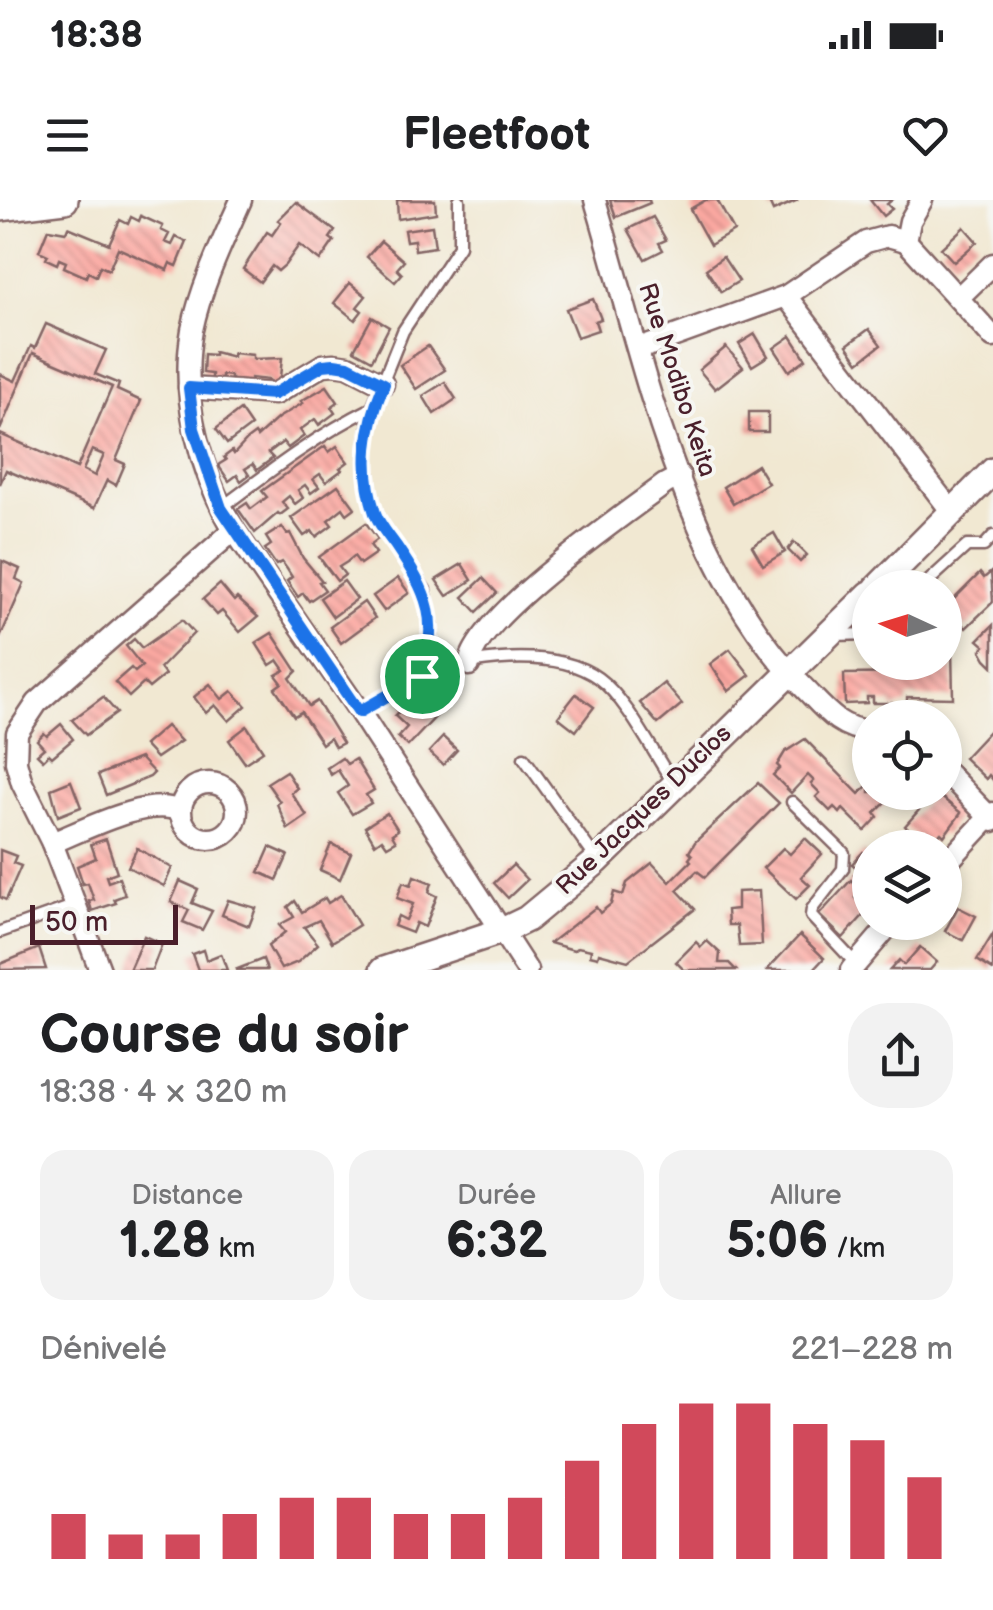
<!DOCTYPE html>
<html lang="fr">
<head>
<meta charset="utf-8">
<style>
	:root { --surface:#fff; --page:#f2f2f2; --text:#202124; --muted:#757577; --accent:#d1495b }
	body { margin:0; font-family:"Balsamiq Sans",sans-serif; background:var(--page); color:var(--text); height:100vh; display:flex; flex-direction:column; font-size:38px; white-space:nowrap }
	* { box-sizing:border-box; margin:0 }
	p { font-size:32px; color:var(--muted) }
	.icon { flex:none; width:55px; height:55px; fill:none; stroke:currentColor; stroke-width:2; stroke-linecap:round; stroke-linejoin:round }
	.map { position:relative; height:770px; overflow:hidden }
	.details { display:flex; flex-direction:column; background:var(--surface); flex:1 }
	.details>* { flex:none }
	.needle { width:65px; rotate:274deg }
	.fabs { position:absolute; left:852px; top:370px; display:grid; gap:20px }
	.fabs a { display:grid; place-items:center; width:110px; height:110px; border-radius:50%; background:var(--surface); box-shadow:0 5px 15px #0003; font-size:50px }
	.scale { position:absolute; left:30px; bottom:25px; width:148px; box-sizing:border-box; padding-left:10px; border:5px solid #4a1f2b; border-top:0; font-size:28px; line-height:35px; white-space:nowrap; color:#4a1f2b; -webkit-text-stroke:8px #f6f6f2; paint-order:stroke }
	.pin { position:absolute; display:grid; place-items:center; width:85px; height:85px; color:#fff; margin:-42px; border:5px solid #fff; border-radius:50%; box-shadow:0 2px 10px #0007 }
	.round { display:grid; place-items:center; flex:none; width:105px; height:105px; border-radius:40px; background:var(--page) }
	.overview { display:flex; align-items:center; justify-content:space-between; height:170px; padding:0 40px }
	h1 { font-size:55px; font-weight:600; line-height:75px }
	.stats { display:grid; grid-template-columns:repeat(3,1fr); gap:15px; height:170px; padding:10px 40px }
	.stats div { display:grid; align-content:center; border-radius:25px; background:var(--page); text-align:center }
	.stats b { font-size:50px; font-weight:600 }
	.stats small { font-size:28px; font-weight:400 }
	.stats p { font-size:28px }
	.chart { height:280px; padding:20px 40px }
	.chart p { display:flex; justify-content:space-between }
	.chart svg { width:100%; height:180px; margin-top:10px; stroke:var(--accent); stroke-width:6 }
	.status { display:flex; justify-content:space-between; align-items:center; height:70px; padding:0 50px; background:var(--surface); direction:ltr }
	.status svg { height:28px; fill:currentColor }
	header { display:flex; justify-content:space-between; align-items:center; height:130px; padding:0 40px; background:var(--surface); font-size:45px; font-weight:600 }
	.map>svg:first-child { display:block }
</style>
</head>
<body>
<div class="status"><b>18:38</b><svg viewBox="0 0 49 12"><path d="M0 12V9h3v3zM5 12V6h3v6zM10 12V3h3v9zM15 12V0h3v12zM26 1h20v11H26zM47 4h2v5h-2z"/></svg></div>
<header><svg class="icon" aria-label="menu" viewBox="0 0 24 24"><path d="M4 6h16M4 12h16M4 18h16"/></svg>Fleetfoot<svg class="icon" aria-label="heart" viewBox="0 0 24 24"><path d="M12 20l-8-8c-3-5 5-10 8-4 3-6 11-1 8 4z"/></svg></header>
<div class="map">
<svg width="993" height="770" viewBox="0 0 993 770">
	<defs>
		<pattern id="building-back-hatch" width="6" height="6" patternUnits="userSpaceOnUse" patternTransform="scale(2.5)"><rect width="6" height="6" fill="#fca9a2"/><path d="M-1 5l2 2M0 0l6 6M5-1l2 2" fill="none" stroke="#ce8984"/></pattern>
	</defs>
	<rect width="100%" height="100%" fill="#f6f6f2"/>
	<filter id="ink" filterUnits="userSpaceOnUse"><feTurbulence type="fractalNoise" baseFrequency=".01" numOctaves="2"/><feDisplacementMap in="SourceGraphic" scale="20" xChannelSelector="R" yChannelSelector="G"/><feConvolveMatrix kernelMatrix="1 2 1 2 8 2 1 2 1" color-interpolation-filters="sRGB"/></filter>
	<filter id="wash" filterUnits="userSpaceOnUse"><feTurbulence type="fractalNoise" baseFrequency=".0048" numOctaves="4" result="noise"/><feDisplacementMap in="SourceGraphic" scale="40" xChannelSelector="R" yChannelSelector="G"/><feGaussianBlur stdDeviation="2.25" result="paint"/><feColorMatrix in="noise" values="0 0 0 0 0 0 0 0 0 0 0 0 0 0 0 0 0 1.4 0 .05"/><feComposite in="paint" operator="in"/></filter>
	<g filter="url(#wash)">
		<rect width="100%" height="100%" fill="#f1e8d2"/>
		<g id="blocks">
			<g fill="url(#building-back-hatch)" fill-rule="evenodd">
				<polygon points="397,0 435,0 436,13 398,19"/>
				<polygon points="610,0 649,0 650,3 616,17"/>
				<polygon points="706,0 717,0 734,31 710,45 690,9"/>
				<polygon points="768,0 798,0 773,11"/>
				<polygon points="870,0 892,0 887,4 892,9 883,16"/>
				<polygon points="296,2 335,31 330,38 334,41 320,61 299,45 285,65 278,71 272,66 260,82 243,69 267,32 272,35 281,22 278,20"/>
				<polygon points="141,16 163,26 161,30 169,34 165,42 172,45 176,37 187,42 177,66 170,63 167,70 118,48 109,70 100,66 96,76 88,72 86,77 64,67 66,62 59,59 57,64 46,59 48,55 39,51 48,29 66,32 68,27 109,44 120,20 128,24 131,17 139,21"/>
				<polygon points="653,17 666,40 659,43 663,50 645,59 628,29"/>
				<polygon points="432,26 435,47 415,50 414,40 406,41 404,30"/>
				<polygon points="964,27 977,42 954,62 941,48"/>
				<polygon points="381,41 404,61 397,69 402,74 395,82 367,57"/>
				<polygon points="723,57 739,81 721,92 706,69"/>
				<polygon points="350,83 366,96 357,107 362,111 355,120 334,103"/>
				<polygon points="593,99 601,119 595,121 598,130 577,137 566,109"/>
				<polygon points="372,117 389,127 372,160 354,150"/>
				<path d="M 46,124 L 106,150 L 95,174 L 119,184 L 117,190 L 141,201 L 116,260 L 125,264 L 116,285 L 107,280 L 94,308 L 6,270 L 0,284 L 0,234 L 77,268 L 112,187 L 33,153 L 0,230 L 0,174 L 15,181 L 31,146 L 35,148 ZM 92,250 L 104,255 L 95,276 L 83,270 Z"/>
				<polygon points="869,129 881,145 859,162 847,145"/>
				<polygon points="755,134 768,156 752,166 739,144"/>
				<polygon points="791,136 806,159 789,171 774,148"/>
				<polygon points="428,146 445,170 416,189 400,165"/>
				<polygon points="726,147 743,167 715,189 699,170"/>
				<polygon points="214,152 233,157 233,153 253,155 253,159 282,158 279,187 269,186 269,180 251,178 250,184 231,183 231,176 222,175 222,182 212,181 212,174 203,173 204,154 214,155"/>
				<polygon points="445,182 456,199 434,214 423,196"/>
				<polygon points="327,186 338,202 331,207 335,213 319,225 315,219 300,230 304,236 288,248 283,242 268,253 273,258 257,270 253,264 245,269 249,275 241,281 237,275 229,281 218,265 226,260 224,257 232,251 234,254 247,240 255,234 257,237 278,218 303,203 301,201"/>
				<polygon points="240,210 251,226 227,244 216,229"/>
				<rect x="749" y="212" width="19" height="20"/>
				<polygon points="325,246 329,252 337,246 342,254 348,262 340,268 342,270 326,282 320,274 313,279 319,287 311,293 305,285 298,290 303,298 295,304 289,296 282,302 288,309 280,315 278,313 255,333 238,309 247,303 251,309 267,297 262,291"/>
				<polygon points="757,265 768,283 733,304 723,287"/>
				<polygon points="338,285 355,308 347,314 343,308 328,320 332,325 316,337 312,331 304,336 291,318"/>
				<polygon points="366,323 378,339 370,345 376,353 360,364 354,356 347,362 339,367 345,375 337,381 319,357"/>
				<polygon points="282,327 287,334 290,333 303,358 322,381 319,382 325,390 309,401 303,393 298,397 287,381 292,377 287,369 282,362 276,365 265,349 271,345 266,337"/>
				<polygon points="774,333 785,352 763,365 752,346"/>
				<polygon points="794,342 807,355 800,362 788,350"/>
				<polygon points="2,361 20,369 16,379 24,383 0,438"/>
				<polygon points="462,364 472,380 447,396 436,380"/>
				<polygon points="991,372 993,402 966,428 945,408 980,373 984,378"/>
				<polygon points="398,378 409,393 384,411 373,396"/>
				<polygon points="483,378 497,393 477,412 463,397"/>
				<polygon points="344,381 357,399 333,417 320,398"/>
				<polygon points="220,384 234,401 237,398 258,417 240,432 222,411 217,415 203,399"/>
				<polygon points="364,402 375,418 341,443 330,427"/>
				<polygon points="182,420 194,433 160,468 165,475 149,488 144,483 129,497 115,482 131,468 135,472 142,466 126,446 134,439 142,448"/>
				<polygon points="993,425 993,466 986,459 981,450 985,446 978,440"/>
				<polygon points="272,433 297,471 290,478 309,506 317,501 343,543 335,547 330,538 322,544 301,512 294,516 275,488 282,483 276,475 285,470 278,460 270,465 256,443"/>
				<polygon points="952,448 953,498 907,497 907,504 892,508 892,503 873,503 873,497 867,497 867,503 845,504 844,474 921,473 921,462 945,462 945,449"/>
				<polygon points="730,449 750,475 729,491 710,464"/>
				<polygon points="664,483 682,504 658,524 640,503"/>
				<polygon points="210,484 222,499 232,491 246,506 229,521 215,505 206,513 194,497"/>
				<polygon points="576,494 594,507 576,531 558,517"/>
				<polygon points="103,497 117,513 86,535 72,520"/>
				<polygon points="426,499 440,512 408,546 398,537 407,527 395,516 410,500 418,508"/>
				<polygon points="61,524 73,539 52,557 49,554 43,560 37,554 44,548 37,540 44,533 47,536"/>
				<polygon points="166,526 181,541 156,558 144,545"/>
				<polygon points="247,526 263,551 245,563 229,540"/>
				<polygon points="993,527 993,580 989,575 986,579 964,558"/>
				<polygon points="443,537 457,550 443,565 429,552"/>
				<polygon points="805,539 859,594 870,583 870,592 896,592 875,613 878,617 865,631 843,609 840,613 834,607 830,611 816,597 820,593 811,584 814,581 808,575 791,593 773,575 780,568 777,565 785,552"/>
				<polygon points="140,558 154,573 150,577 106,595 98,575"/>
				<polygon points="342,558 347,564 355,559 374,590 366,595 371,603 352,614 338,593 348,586 338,570 331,575 327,568"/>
				<polygon points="286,571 297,588 291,593 307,616 288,629 277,604 280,602 267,583"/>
				<polygon points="71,581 81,607 58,616 51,589"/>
				<polygon points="758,583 779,603 705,677 697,671 677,690 695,709 628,761 599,753 598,757 590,755 591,750 578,747 574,750 550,743 596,707 600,713 611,704 614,692 623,695 627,683 652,663 670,682 691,661 689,659 692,655 689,652 695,642"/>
				<polygon points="935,592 961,613 944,636 941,633 932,642 928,639 924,644 905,626"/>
				<polygon points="387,613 398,630 392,634 396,641 387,646 382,639 375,644 365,627"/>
				<polygon points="805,638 822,654 801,677 810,685 796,699 763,668 783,648 790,654"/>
				<polygon points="106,639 117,672 106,676 108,682 119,678 125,695 114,699 116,703 92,711 89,701 94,700 88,683 83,684 77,666 96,658 91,644"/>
				<polygon points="331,644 351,653 340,679 320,670"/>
				<polygon points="270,647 288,655 277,680 259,672"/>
				<polygon points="137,648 172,668 164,686 128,667"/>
				<polygon points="0,650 16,656 13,663 21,666 6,700 0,697"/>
				<polygon points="863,652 870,658 870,682 867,679 862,683 854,675 859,670 852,664"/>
				<polygon points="513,665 527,680 508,698 494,683"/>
				<polygon points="414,676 432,683 429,692 437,696 425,727 416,723 412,733 394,726 398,716 406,720 413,704 397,698 403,682 411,685"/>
				<polygon points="851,680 862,691 855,698 868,710 843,738 819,715"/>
				<polygon points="180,681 198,689 192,703 212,711 202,730 183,722 189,710 171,702"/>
				<polygon points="759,691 762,745 739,746 737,725 728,725 727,710 737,709 737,692"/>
				<polygon points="341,695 359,725 332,742 319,720 304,727 318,744 298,762 281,769 268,746 285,732 279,725 294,717 288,707 295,701 302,712 325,698 328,703"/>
				<polygon points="228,700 256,708 249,726 222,715"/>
				<polygon points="958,707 976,716 963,740 945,731"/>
				<polygon points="993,734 993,770 977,760"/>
				<polygon points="800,735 824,758 813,770 767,770"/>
				<polygon points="144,736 162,744 152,770 129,770"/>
				<polygon points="707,741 720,753 719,763 729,763 736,770 684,770 676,762 696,742 701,747"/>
				<polygon points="920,747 937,762 930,770 890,770 899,760 904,765"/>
				<polygon points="39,748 46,769 0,770 0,764"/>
				<polygon points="203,750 206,760 221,754 227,770 198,770 192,754"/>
				<polygon points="263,759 267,770 235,770"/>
			</g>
		</g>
	</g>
	<g filter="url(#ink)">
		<use href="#blocks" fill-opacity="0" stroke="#846565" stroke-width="2.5"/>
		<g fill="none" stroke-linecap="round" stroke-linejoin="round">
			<defs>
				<g id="service">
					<path d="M 221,308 C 270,271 317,235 372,208"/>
					<polyline points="921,388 967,346 984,346 993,336"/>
					<polyline points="835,435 870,434"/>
					<polyline points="422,476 430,453 431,426 425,390 376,317 368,282 367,237 372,208 403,131 459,46 459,0"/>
					<path d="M 359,511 C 379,500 399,487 420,478 C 466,457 555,447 598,478 C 627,499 653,553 674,584"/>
					<polyline points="524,558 597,660"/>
					<polyline points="792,602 844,653 843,669 812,709 811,716 856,764"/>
					<polyline points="0,732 76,705"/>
				</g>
				<g id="minor">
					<path d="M 241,0 C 223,41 201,86 192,130 C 180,197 200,273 234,330 L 359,511 L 527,770"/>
					<path d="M 595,0 C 644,164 682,368 808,492 C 826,511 842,530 870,531"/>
					<polyline points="906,41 993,137"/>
					<polyline points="906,41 910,21 922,0"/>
					<polyline points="786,96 952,312"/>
					<polyline points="958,98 993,64"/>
					<polyline points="639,149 786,96 866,42 888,36 906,41"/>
					<polyline points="189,188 275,194 323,165 334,164 348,166 383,184"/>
					<path d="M 469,465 C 474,418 624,315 665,284 L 680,276"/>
					<polyline points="945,571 993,621"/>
					<circle cx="209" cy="611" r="28"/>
					<path d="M 52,643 C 84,630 148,596 180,611"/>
					<polyline points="945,665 993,613"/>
					<polyline points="100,770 52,643 22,583 16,562 17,533 37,503 234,330"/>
					<polyline points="851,770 892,722"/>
				</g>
				<g id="tertiary">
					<polyline points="0,8 65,0"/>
					<polyline points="877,388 993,271"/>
					<polyline points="383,770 504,730 527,719 597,661 870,394"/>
				</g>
			</defs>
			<use href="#service" stroke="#846565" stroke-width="15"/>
			<use href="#minor" stroke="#846565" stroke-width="25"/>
			<use href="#tertiary" stroke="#846565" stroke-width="30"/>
			<use href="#service" stroke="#fff" stroke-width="10"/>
			<use href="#minor" stroke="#fff" stroke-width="20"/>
			<use href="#tertiary" stroke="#fff" stroke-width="25"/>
		</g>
	</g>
	<g fill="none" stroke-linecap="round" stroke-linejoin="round" filter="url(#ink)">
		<defs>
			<path id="route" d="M 334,164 L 348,166 L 384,184 C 366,227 360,268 375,313 C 379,325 389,336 396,346 C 428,393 440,420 422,476 L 359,512 L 221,308 L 194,229 L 189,188 L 274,194 L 323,165 Z"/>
		</defs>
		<use href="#route" stroke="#fff" stroke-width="20"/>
		<use href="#route" stroke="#1a73e8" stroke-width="12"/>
	</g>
	<g text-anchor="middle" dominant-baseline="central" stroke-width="8" stroke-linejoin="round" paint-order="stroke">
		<g font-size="25" fill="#4a1f2b" stroke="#f6f6f2">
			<text transform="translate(677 180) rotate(72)">Rue Modibo Keita</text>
			<text transform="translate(644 610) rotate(-44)">Rue Jacques Duclos</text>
		</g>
	</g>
</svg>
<div class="fabs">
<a><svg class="needle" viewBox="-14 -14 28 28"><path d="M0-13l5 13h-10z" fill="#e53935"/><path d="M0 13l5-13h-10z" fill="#757577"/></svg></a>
<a><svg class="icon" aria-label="locate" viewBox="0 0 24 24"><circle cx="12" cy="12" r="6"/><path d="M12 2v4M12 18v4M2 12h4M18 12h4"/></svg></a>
<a><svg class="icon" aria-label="layers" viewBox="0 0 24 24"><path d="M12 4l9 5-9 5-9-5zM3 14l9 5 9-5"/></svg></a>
</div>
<div class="scale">50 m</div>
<div class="pin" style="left:422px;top:476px;background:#1e9e55"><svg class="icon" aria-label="arrive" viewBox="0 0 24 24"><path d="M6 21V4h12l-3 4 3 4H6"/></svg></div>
</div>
<section class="details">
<div class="overview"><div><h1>Course du soir</h1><p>18:38 · 4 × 320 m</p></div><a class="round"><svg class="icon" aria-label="share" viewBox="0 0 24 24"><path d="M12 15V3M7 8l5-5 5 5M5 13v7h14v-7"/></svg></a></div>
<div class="stats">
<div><p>Distance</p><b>1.28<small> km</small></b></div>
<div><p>Durée</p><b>6:32</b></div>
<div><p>Allure</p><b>5:06<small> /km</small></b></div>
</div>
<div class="chart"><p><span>Dénivelé</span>221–228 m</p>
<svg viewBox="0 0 160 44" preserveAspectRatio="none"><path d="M5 44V33M15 44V38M25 44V38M35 44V33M45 44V29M55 44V29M65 44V33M75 44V33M85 44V29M95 44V20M105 44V11M115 44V6M125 44V6M135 44V11M145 44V15M155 44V24"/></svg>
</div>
</section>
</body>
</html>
